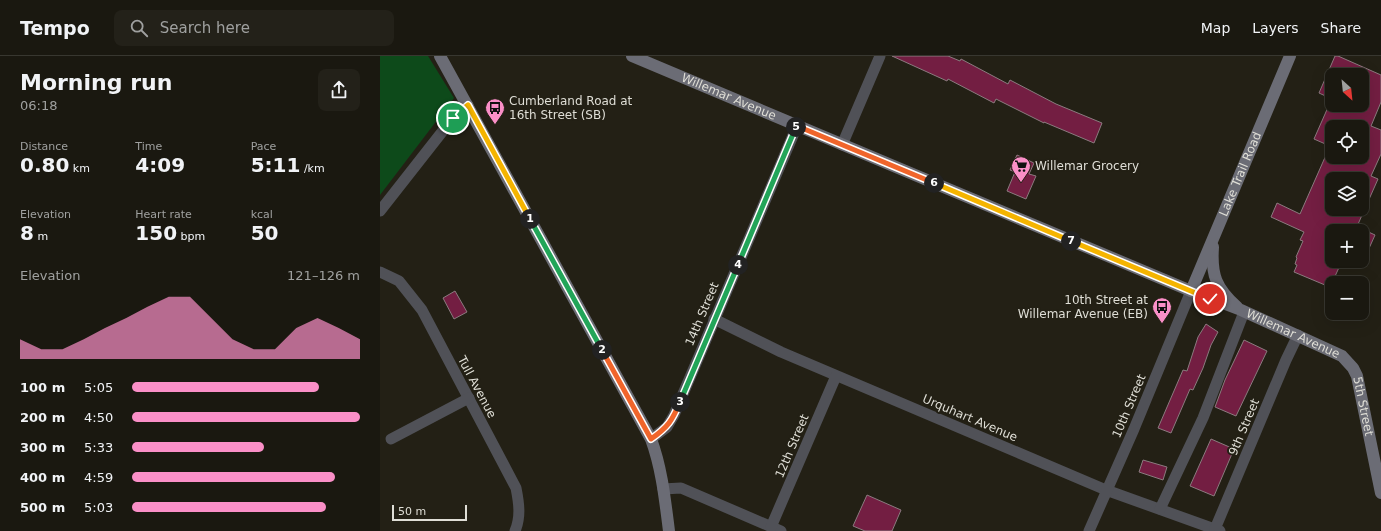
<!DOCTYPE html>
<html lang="en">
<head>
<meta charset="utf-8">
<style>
	:root { --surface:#1a1810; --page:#232119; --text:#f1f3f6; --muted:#9fa09f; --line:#383730; --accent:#fa8fc7 }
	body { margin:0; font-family:"DejaVu Sans",sans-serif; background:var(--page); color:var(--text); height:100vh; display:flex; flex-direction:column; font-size:15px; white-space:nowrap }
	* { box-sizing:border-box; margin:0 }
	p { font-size:13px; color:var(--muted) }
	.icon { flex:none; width:22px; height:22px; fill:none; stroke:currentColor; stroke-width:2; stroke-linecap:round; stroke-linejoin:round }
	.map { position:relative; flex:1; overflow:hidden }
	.panel { display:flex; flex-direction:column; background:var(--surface); width:380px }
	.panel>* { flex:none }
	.needle { width:26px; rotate:153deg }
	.fabs { position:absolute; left:945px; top:12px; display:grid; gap:8px }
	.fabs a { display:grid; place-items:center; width:44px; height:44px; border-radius:8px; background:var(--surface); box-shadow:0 4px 16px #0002,0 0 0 1px var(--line); font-size:20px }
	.scale { position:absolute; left:12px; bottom:10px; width:75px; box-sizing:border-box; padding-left:4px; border:2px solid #dfded6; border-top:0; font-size:11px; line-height:14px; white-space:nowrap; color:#dfded6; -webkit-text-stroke:3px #232015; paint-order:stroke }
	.pin { position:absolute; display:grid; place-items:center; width:34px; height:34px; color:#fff; margin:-17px; border:2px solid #fff; border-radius:50%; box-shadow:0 1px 4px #0007 }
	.km { position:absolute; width:20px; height:20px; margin:-10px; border-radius:50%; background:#222; color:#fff; font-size:11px; line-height:20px; text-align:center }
	.round { display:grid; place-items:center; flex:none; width:42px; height:42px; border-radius:8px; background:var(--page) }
	.summary { display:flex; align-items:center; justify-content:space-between; height:68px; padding:0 20px }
	h1 { font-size:22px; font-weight:700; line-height:30px }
	.figures { display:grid; grid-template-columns:repeat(3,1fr); gap:6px; height:68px; padding:4px 20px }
	.figures div { display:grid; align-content:center }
	.figures b { font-size:20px; font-weight:700 }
	.figures small { font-size:11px; font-weight:400 }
	.figures p { font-size:11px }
	.chart { height:112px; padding:8px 20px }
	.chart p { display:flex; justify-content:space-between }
	.chart svg { width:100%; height:72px; margin-top:4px; fill:var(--accent); opacity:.7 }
	ul { padding:0 20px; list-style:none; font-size:13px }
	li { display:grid; grid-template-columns:64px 48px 1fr; align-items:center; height:30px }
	li i { height:10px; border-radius:5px; background:var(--accent) }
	header { display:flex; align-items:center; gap:24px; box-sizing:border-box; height:56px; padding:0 20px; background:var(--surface); border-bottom:1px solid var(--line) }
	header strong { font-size:19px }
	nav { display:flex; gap:22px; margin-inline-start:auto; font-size:14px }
	.search { width:280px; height:36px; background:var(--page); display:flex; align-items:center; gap:10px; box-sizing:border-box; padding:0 14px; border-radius:8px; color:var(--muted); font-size:15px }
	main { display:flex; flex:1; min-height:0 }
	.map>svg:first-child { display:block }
</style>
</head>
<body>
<header>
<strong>Tempo</strong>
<div class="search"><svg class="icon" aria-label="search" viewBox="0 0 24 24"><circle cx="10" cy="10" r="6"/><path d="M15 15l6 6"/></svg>Search here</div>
<nav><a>Map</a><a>Layers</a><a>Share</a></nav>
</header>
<main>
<section class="panel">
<div class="summary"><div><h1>Morning run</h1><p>06:18</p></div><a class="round"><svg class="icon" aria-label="share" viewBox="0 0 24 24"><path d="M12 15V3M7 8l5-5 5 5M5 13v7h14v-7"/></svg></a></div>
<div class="figures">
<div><p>Distance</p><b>0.80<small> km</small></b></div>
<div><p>Time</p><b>4:09</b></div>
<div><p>Pace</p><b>5:11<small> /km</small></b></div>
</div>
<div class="figures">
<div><p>Elevation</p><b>8<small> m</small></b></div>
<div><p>Heart rate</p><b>150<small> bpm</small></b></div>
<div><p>kcal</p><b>50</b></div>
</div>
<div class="chart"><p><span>Elevation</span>121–126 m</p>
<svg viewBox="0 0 160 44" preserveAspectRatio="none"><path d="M0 44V32L10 38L20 38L30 32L40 25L50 19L60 12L70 6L80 6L90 19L100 32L110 38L120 38L130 25L140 19L150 25L160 32V44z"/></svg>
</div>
<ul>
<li><b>100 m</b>5:05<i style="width:82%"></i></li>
<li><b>200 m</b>4:50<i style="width:100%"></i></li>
<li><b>300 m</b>5:33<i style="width:58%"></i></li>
<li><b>400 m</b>4:59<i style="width:89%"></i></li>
<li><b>500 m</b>5:03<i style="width:85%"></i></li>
</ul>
</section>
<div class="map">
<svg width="1001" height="475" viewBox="0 0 1001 475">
	<rect width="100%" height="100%" fill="#232015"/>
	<polygon fill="#0d4a1a" points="0,0 48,0 74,42 0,139"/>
	<g fill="#731e42" stroke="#8b7b7f" fill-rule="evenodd">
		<polygon points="512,0 568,0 580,5 581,3 628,28 630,24 676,48 722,67 714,87 664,66 664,67 616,43 614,47 568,23 567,25"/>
		<path d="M 955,0 L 958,0 L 1001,19 L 1001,46 L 991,70 L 1001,74 L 1001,98 L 991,120 L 998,123 L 975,175 L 952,175 L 952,205 L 962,205 L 951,229 L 946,227 L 945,229 L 914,216 L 917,209 L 915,208 L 917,202 L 916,201 L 923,185 L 920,184 L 924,176 L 891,161 L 897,147 L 920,158 L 950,90 L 934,83 L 949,49 L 982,49 L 982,19 L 952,19 L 952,43 L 939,37 ZM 952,71 L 982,71 L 982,101 L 952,101 ZM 952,123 L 982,123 L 982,153 L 952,153 Z"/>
		<polygon points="637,99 654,107 649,118 656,120 646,143 627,135 635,116 630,114"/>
		<polygon points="982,173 995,179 982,208"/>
		<polygon points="75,235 87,256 74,263 63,242"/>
		<polygon points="826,268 838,276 831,289 823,312 813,334 810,333 791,377 778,372 803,314 807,315 818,281"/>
		<polygon points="864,284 887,295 856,360 835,351 845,324"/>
		<polygon points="831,383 854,393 834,440 810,430"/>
		<polygon points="763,404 787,411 783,424 759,416"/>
		<polygon points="487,439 521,454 512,475 485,475 473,470"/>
	</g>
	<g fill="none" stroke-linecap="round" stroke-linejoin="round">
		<g stroke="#505157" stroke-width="11">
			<polyline points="462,89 500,0"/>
			<polyline points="0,155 73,62 88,49"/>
			<path d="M 0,216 L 19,225 L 42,254 L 136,432 C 139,447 141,461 135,475"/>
			<polyline points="334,263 401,296 726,434 840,475"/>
			<polyline points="11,383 89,342"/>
			<polyline points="271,383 287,371 294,359 417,70"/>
			<polyline points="283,433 301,432 401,475"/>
			<polyline points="780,453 823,362 864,256"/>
			<polyline points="391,471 456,320"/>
			<polyline points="835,473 906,304 918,279"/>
			<polyline points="709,475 754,373 811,235"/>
		</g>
		<g stroke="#6b6c75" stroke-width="12">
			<path d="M 60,0 L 271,383 C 282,413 285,444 289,475"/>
			<path id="s1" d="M 252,0 L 811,235 L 861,254 L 962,300 L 973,312 L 977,320 L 1001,437"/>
			<path d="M 833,191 C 831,219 836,232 857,251"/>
			<path id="s2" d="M 811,235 L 910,0"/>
		</g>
	</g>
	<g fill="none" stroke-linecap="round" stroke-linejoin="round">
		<defs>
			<polyline id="split-1" points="73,62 88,49 150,163"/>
			<polyline id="split-2" points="150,163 222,294"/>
			<path id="split-3" d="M 222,294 L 271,383 C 288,371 292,365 300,346"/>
			<polyline id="split-4" points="300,346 358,209"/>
			<polyline id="split-5" points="358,209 416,71"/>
			<polyline id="split-6" points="416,71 417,70 554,127"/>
			<polyline id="split-7" points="554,127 691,185"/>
			<polyline id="split-8" points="691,185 830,243"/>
		</defs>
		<use href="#split-1" stroke="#fff" stroke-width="8"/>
		<use href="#split-2" stroke="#fff" stroke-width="8"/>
		<use href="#split-3" stroke="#fff" stroke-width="8"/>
		<use href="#split-4" stroke="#fff" stroke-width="8"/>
		<use href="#split-5" stroke="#fff" stroke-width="8"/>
		<use href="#split-6" stroke="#fff" stroke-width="8"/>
		<use href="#split-7" stroke="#fff" stroke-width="8"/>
		<use href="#split-8" stroke="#fff" stroke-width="8"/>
		<use href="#split-1" stroke="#f5b400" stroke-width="5"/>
		<use href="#split-2" stroke="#22a559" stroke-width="5"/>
		<use href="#split-3" stroke="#f0652b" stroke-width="5"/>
		<use href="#split-4" stroke="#22a559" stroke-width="5"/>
		<use href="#split-5" stroke="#22a559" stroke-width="5"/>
		<use href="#split-6" stroke="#f0652b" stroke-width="5"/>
		<use href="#split-7" stroke="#f5b400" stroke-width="5"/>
		<use href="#split-8" stroke="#f5b400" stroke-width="5"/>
	</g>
	<defs>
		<symbol id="bus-pin" viewBox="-11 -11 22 30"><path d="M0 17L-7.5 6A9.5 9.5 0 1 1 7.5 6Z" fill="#fa8fc7" stroke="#232015"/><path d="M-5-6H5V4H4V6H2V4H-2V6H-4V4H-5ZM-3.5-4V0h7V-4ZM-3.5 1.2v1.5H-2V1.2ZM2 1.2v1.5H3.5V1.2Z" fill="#111"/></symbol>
		<symbol id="supermarket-pin" viewBox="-11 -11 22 30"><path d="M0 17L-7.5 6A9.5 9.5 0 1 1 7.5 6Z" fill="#fa8fc7" stroke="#232015"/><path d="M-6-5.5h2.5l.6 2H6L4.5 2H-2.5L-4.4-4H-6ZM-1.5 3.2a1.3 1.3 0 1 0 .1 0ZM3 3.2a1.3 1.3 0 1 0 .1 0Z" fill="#111"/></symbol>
	</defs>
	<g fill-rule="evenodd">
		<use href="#bus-pin" x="104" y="41" width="22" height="30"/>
		<use href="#supermarket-pin" x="630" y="99" width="22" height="30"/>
		<use href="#bus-pin" x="771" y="240" width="22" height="30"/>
	</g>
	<g text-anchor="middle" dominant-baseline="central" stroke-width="4" stroke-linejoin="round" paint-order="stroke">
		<g font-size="12" fill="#dfded6" stroke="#232015">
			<text stroke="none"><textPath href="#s1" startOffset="105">Willemar Avenue</textPath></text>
			<text stroke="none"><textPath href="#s2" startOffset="127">Lake Trail Road</textPath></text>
			<text transform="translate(322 258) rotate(-67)">14th Street</text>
			<text stroke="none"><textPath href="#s1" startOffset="717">Willemar Avenue</textPath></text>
			<text transform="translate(97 331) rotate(62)">Tull Avenue</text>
			<text transform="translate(749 350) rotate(-67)">10th Street</text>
			<text stroke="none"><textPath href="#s1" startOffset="827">5th Street</textPath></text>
			<text transform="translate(590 362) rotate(23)">Urquhart Avenue</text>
			<text transform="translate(864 371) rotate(-67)">9th Street</text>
			<text transform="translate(412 390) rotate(-67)">12th Street</text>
		</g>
		<g font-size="12" fill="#dfded6" stroke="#232015" text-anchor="start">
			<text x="129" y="45">Cumberland Road at<tspan x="129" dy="14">16th Street (SB)</tspan></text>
			<text x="655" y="110">Willemar Grocery</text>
			<text x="768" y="244" text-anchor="end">10th Street at<tspan x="768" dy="14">Willemar Avenue (EB)</tspan></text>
		</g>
	</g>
</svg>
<div class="fabs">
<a><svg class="needle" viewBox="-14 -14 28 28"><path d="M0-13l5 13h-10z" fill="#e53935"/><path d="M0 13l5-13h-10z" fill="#9fa09f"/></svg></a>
<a><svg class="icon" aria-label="locate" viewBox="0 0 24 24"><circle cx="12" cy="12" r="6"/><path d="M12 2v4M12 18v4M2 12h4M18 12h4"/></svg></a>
<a><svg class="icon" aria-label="layers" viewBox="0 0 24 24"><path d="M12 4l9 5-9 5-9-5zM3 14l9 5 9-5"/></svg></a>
<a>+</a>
<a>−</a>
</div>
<div class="scale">50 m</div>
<div class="pin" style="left:73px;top:62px;background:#1e9e55"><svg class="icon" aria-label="arrive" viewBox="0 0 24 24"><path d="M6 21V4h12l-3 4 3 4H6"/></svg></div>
<div class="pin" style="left:830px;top:243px;background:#d93025"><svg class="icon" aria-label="check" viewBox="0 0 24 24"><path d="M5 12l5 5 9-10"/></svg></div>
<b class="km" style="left:150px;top:163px">1</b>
<b class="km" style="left:222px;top:294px">2</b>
<b class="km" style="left:300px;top:346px">3</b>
<b class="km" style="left:358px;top:209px">4</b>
<b class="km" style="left:416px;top:71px">5</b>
<b class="km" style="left:554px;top:127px">6</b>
<b class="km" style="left:691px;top:185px">7</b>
</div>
</main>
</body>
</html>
